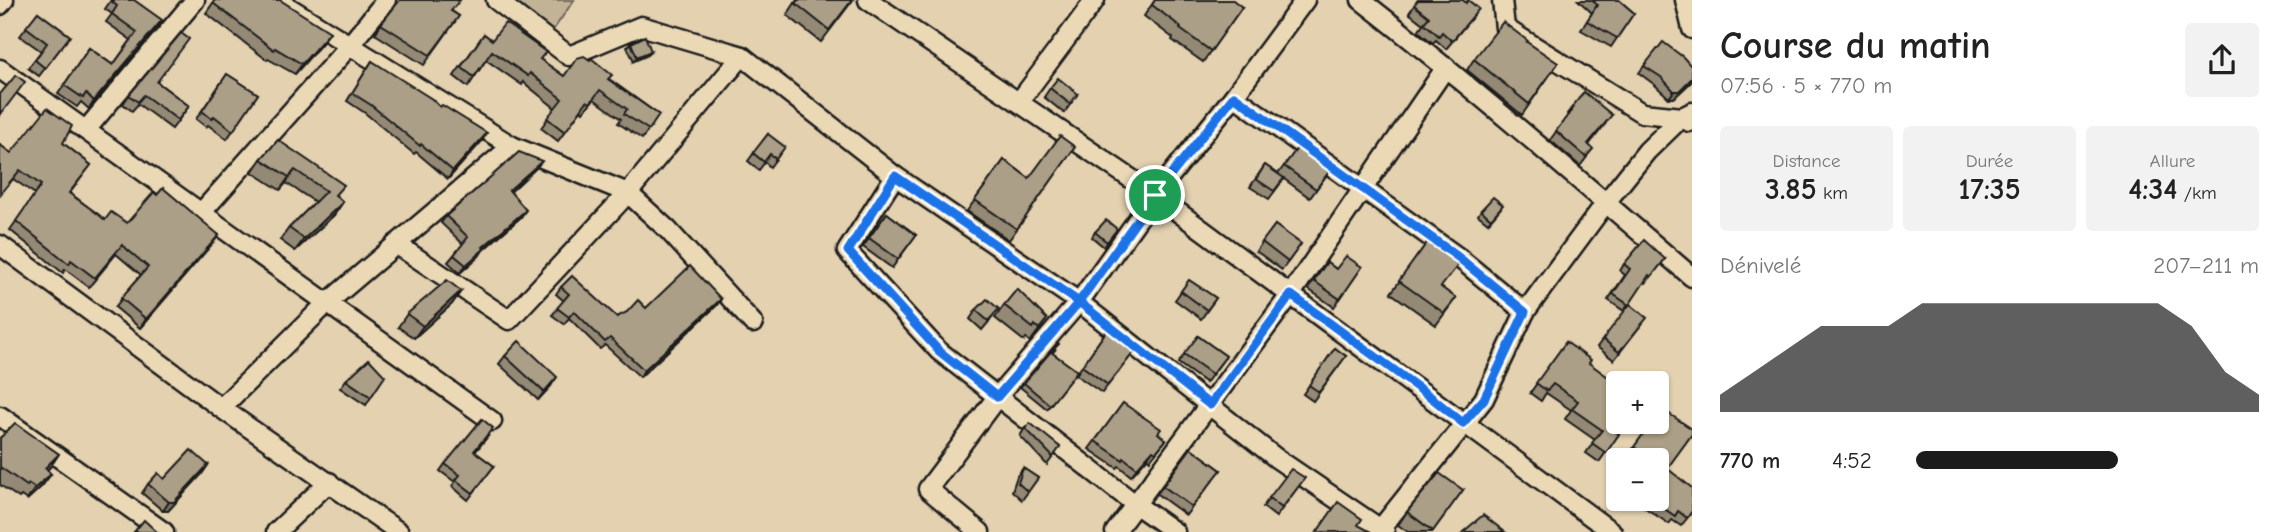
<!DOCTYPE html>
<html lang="fr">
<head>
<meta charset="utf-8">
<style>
	:root { --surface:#fff; --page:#f2f2f2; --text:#222; --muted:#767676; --accent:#1c1c1c }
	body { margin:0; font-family:"Comic Neue",sans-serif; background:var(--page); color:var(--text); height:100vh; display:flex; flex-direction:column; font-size:26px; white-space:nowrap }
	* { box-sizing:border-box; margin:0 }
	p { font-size:23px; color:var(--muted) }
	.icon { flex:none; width:38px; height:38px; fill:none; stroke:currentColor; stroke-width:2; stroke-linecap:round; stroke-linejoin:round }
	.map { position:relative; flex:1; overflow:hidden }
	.panel { display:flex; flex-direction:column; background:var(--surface); width:595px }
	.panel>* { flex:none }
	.controls { position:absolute; left:1606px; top:371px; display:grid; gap:14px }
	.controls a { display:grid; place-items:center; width:63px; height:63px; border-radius:7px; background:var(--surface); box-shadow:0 2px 5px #0004; font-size:35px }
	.pin { position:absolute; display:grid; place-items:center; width:60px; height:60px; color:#fff; margin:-30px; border:4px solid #fff; border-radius:50%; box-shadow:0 2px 7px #0007 }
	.round { display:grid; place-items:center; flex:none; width:74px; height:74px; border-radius:7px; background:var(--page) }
	.headline { display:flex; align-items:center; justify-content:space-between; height:119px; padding:0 28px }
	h1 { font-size:38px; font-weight:700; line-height:52px }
	.figures { display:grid; grid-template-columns:repeat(3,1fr); gap:10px; height:119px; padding:7px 28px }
	.figures div { display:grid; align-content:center; border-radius:7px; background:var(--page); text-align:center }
	.figures b { font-size:30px; font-weight:700 }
	.figures small { font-size:19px; font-weight:400 }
	.figures p { font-size:19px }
	.chart { height:196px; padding:14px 28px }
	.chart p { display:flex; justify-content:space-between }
	.chart svg { width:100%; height:126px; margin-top:7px; fill:var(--accent); opacity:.7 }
	ul { padding:0 28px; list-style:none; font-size:23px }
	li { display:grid; grid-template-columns:112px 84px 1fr; align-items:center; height:52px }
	li i { height:18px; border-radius:9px; background:var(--accent) }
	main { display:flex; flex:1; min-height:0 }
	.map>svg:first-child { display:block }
</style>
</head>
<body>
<main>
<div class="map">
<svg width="1692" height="532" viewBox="0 0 1692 532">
	<rect width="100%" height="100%" fill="#e3d1b0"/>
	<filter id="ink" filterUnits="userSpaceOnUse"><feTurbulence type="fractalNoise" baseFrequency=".0143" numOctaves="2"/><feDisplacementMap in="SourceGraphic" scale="14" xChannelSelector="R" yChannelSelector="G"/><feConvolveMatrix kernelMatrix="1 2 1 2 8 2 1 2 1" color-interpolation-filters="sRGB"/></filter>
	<g filter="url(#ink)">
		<polygon fill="#c2b397" stroke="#6f685a" stroke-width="2" points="498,0 574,0 549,36"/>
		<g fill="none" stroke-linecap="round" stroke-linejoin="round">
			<defs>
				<g id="minor">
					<polyline points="277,0 512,146 628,193 742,56"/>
					<polyline points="496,0 569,56 641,26 742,56 895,176 847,251 939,351 1135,504 1175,532"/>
					<polyline points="868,0 1155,195 1612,532"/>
					<path d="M 1361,0 C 1475,89 1583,183 1692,277"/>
					<polyline points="1502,0 1505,28 1642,113 1682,117 1689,122"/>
					<polyline points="1685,0 1692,29"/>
					<polyline points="0,5 4,0"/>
					<polyline points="0,69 492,421"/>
					<polyline points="1234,96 1458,257 1525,312"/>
					<polyline points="1019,102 1095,0"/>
					<polyline points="86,130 195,0"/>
					<polyline points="895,176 1079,302 1276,458 1385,532"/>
					<polyline points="201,213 350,45 386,0"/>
					<polyline points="396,244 509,320 628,193 668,230 753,323"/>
					<polyline points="0,245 221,408 399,532"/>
					<polyline points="221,408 327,303 512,146"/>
					<polyline points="0,416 164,532"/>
					<polyline points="276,532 329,482"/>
					<polyline points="980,532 928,489 997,397 1079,302 1155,195 1234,96 1305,0"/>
					<polyline points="1115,532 1291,294 1446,67"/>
					<polyline points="1378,532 1484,399 1525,312 1607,201 1647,151 1682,117 1692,112"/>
				</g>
			</defs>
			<use href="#minor" stroke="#1c1c1c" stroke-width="23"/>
			<use href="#minor" stroke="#ebd9b6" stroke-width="18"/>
		</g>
		<g fill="#948974" stroke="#1c1c1c" stroke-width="2">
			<polygon points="111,0 157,28 89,109 81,102 77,107 58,94 89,48 113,65 131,40 106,22 112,14 105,9"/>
			<polygon points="215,0 323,42 295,74 268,59 267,60 206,13"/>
			<polygon points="797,0 853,0 821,42 787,15"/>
			<polygon points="1155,0 1242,7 1203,62 1172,40 1173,38 1144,16"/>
			<polygon points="1418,0 1473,16 1446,49 1436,40 1433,43 1418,31 1423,24 1409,13"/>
			<polygon points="1578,0 1619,0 1634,13 1611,47 1581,30 1592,13"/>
			<polygon points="452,11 459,16 424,65 375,34 381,24"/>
			<polygon points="38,12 70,36 39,76 28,68 41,51 20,36"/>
			<polygon points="484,34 492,40 541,60 564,76 609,79 659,115 642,139 618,123 621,119 594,99 583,112 581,110 558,141 541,128 555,108 523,82 522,85 486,60 468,87 454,76"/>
			<polygon points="631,43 651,51 648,55 634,61 627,47"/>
			<polygon points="1474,59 1558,63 1522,115 1467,70"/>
			<polygon points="372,61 440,107 482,141 448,179 416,152 414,154 365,113 347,101"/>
			<polygon points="1644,66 1692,67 1692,81 1674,98 1669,98 1655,85 1639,73"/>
			<polygon points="227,74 258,94 227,139 208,125 206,127 196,119"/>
			<polygon points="157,82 189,106 172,129 138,104 132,111 123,104 129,95"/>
			<polygon points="1050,88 1072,102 1064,113 1044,97"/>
			<polygon points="1573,106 1606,123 1589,145 1587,157 1580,166 1550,140 1568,115 1567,114"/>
			<polygon points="768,134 779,155 770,167 765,162 759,170 748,161"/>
			<polygon points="278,140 343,202 334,215 295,251 280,240 289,228 315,202 286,183 280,190 252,172 261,159"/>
			<polygon points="63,143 91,165 70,193 105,220 127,223 157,195 219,235 212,244 140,328 115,307 141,275 116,254 89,287 65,269 63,273 10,230 35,194 13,179 0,195 0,145 11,153"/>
			<polygon points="1075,147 1009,240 967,211 1004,160 1029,178"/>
			<polygon points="1298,147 1331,169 1310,198 1284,179 1269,199 1250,187 1265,165 1278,174"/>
			<polygon points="536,168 510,192 521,217 483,250 479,256 460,273 448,262 463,244 441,223 446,216"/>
			<polygon points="1500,209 1488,223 1478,215 1481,210"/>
			<polygon points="887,213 916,235 892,268 863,247"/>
			<polygon points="1275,225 1301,244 1282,270 1256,251"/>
			<polygon points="1117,229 1104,247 1092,237 1095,232"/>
			<polygon points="1431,237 1441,288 1456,298 1436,325 1391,293"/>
			<polygon points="1665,259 1646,283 1644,281 1624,311 1608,300 1625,275 1620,271 1624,264"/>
			<polygon points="1327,262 1336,269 1362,267 1334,307 1308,289"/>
			<polygon points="1189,280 1216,298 1201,319 1175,300"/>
			<polygon points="561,287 617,317 646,308 721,299 716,306 640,377 605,345 600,349 569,318 564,324 552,315 564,301 556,294"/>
			<polygon points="461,291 452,304 414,338 398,327 407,314"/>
			<polygon points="1004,305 1047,319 1030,342 1026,338 1024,341 995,318"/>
			<polygon points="976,310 992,318 982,330 970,319"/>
			<polygon points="1641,325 1614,360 1597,347 1603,339"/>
			<polygon points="1107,330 1123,341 1137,348 1102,393 1076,375"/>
			<polygon points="1198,336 1226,356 1206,383 1178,363"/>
			<polygon points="1566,342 1589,363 1611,428 1619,434 1599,462 1586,453 1595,440 1565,419 1571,410 1546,393 1541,401 1530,393"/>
			<polygon points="1335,348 1346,356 1313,401 1303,394"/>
			<polygon points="1056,349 1052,353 1077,371 1047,409 1020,387 1024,383"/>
			<polygon points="505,356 551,386 538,400 499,364"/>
			<polygon points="346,380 371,397 366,405 340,388"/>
			<polygon points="1123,403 1166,440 1150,460 1148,457 1131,476 1119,466 1117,468 1089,449"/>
			<polygon points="1652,422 1692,434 1657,482 1657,460 1625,460"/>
			<polygon points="1025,428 1060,447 1047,465 1020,436"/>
			<polygon points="489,435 475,452 494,466 468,500 452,486 455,482 440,471 445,464"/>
			<polygon points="0,438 51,466 47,470 51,474 42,486 27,500 21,496 19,498 0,485"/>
			<polygon points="1191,448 1221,470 1186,515 1157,494"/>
			<polygon points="208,465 202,474 168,511 163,511 142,493 148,484"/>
			<polygon points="1023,468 1038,478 1022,500 1012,491 1017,476"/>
			<polygon points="1298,487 1276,517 1263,507 1269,498"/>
			<polygon points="1463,490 1432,532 1408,532 1398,525 1407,512"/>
			<polygon points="1646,499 1657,499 1692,512 1681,526 1672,520 1669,524 1641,505"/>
		</g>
		<g fill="#786f5e" stroke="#1c1c1c" stroke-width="2">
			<polygon points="162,20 157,28 89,109 94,101"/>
			<polygon points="330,32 323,42 295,74 302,64"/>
			<polygon points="651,51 648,55 634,61 637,57"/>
			<polygon points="1692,78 1692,81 1674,98 1669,98 1674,91"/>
			<polygon points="487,133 482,141 448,179 453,171"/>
			<polygon points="542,161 536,168 504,198 509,190"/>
			<polygon points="295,170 286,183 280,190 289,177"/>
			<polygon points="343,202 334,215 295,251 304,239"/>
			<polygon points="526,210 521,217 483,250 479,256 460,273 466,265 483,247"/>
			<polygon points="219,235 212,244 140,328 146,319"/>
			<polygon points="461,291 452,304 414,338 423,326"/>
			<polygon points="721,299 716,306 640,377 644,370"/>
			<polygon points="557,377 551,386 538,400 544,392"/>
			<polygon points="1153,450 1148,457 1131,476 1137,468"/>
			<polygon points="59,454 51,466 37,480 45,468"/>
			<polygon points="208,465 202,474 168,511 163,511 169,502"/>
			<polygon points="51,474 42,486 27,500 35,488"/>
		</g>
		<g fill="#ac9f87" stroke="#1c1c1c" stroke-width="2">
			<polygon points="111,0 134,0 162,20 94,101 86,93 83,98 64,85 89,48 113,65 137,32 112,14 117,6 111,1"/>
			<polygon points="215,0 280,0 330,32 302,64 275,48 274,50 213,3"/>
			<polygon points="400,0 460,0 451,11 459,16 430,55 381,24"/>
			<polygon points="798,0 852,0 829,30 795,3"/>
			<polygon points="1155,0 1233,0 1242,7 1211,51 1180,29 1181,27 1152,5"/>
			<polygon points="1418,0 1463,0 1466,3 1468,0 1479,9 1452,41 1442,32 1439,36 1424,23 1429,17 1414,5"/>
			<polygon points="1593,0 1619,0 1634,13 1617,38 1587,21 1597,5"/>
			<polygon points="38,12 70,36 45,68 35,60 47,43 26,27"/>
			<polygon points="1503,22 1528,41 1527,42 1558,63 1529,104 1474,59"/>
			<polygon points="505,23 546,52 540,59 564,76 577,58 584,56 590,60 591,58 612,75 608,79 659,115 649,130 624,114 627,109 600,90 590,103 587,101 565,132 547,118 562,99 530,73 528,76 492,51 474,77 461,67 484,34 492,40"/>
			<polygon points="181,33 189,39 157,82 189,106 178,120 144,95 138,102 129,95"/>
			<polygon points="645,36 651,51 637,57 631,43"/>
			<polygon points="1663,42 1683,57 1692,67 1692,78 1679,91 1674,91 1661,77 1644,66"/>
			<polygon points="372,61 432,99 440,107 442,105 487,133 453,171 421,144 420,146 371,105 352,93"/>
			<polygon points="227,74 258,94 233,131 214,116 212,119 202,111"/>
			<polygon points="16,75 25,82 0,115 0,94"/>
			<polygon points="1058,78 1078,94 1070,104 1050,88"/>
			<polygon points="1584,92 1612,115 1588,144 1593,149 1586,157 1556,131 1574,107 1573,106"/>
			<polygon points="47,108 72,126 63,143 91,165 69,193 98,214 105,220 111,212 127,223 154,192 157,195 163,188 219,235 146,319 121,298 148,267 122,245 95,278 71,260 69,264 16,221 41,185 20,170 0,194 0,145 11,153"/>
			<polygon points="768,134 785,147 776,159 770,154 764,162 753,153"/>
			<polygon points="1060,136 1075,147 1017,229 975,200 1004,160 1029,178"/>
			<polygon points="278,140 344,185 335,195 343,202 304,239 289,228 326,191 295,170 289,177 261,159"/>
			<polygon points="1298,147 1331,169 1316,189 1284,166"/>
			<polygon points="519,152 542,161 509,190 526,210 483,247 484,249 466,265 454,255 468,237 446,216"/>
			<polygon points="1265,165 1284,178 1274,191 1256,179"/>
			<polygon points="1493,197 1503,205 1491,219 1481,210"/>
			<polygon points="887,213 916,235 898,259 869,238"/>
			<polygon points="1106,220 1117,229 1107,242 1095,232"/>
			<polygon points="1275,225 1301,244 1288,262 1262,242"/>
			<polygon points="1431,237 1462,260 1441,287 1456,298 1444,313 1399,281"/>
			<polygon points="1644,240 1665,259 1651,277 1649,275 1629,305 1613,294 1630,269 1624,264"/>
			<polygon points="1346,256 1362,267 1340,299 1314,281 1327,262 1336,269"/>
			<polygon points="690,266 721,299 644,370 610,338 605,342 574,311 569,317 557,308 569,294 561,287 572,276 617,317 627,312 638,300 646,308"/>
			<polygon points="447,280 461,291 423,326 407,314"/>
			<polygon points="1189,280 1216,298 1207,310 1181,291"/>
			<polygon points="1017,289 1047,319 1039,329 1035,325 1033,328 1004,305"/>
			<polygon points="987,299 999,309 988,321 976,310"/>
			<polygon points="1630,304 1647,318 1619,352 1603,339"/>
			<polygon points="1107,330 1123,341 1124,340 1137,348 1108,385 1082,366"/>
			<polygon points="1198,336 1226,356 1212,374 1184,354"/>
			<polygon points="519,341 557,377 544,392 505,356"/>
			<polygon points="1566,342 1591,360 1589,363 1619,385 1619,417 1611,428 1619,434 1606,453 1592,443 1602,430 1572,409 1578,401 1553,384 1547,391 1536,383"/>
			<polygon points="1058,343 1059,344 1051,352 1077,371 1050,405 1024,383"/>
			<polygon points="1335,348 1346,356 1319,392 1309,385"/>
			<polygon points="369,359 385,376 371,397 346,380"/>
			<polygon points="1123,403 1161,429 1158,433 1166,440 1156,452 1153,450 1137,468 1124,458 1123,460 1095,441"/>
			<polygon points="1662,409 1692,429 1692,434 1666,470 1657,464 1657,460 1652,460 1634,447 1652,422 1657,422 1657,415"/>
			<polygon points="482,419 493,428 474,451 494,466 473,493 456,480 460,475 445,464"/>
			<polygon points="15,423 59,454 45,468 51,474 35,488 29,484 27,486 0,467 0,438"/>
			<polygon points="1030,423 1060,447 1053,457 1025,428"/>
			<polygon points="1191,448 1221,470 1192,507 1163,486"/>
			<polygon points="191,450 208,465 174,502 169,502 148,484 158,473 164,479"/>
			<polygon points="1023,468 1038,478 1028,492 1018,483"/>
			<polygon points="1291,469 1305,478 1282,508 1269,498"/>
			<polygon points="1668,469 1692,488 1692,511 1687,518 1678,511 1675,516 1650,499 1657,499 1657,483"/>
			<polygon points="1439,473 1463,490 1433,531 1407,512"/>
			<polygon points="1338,502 1362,519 1358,525 1371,532 1317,532"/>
			<polygon points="1483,515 1505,532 1463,532"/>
			<polygon points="144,520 157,532 134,532"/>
		</g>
	</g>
	<g fill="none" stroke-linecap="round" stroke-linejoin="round" filter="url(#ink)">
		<defs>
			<polyline id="route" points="1155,195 1079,302 895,176 848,251 939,351 997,397 1079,302 1210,405 1291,295 1432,398 1463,423 1484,399 1525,312 1458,257 1234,96 1155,195"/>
		</defs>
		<use href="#route" stroke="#fff" stroke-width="14"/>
		<use href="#route" stroke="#1a73e8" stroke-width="9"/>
	</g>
</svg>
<div class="controls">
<a>+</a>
<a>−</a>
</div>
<div class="pin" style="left:1155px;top:195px;background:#1e9e55"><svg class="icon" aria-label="arrive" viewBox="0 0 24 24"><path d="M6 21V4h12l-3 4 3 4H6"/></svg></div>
</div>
<section class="panel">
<div class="headline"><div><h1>Course du matin</h1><p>07:56 · 5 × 770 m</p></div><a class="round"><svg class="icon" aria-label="share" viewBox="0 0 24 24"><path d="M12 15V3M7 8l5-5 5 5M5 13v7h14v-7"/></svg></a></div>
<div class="figures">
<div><p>Distance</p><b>3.85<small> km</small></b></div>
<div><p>Durée</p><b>17:35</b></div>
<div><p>Allure</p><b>4:34<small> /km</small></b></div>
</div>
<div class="chart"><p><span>Dénivelé</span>207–211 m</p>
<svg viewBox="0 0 160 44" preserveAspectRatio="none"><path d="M0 44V38L10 30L20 22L30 14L40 14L50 14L60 6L70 6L80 6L90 6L100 6L110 6L120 6L130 6L140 14L150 30L160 38V44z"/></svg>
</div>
<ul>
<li><b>770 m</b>4:52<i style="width:59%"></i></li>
</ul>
</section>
</main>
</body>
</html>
